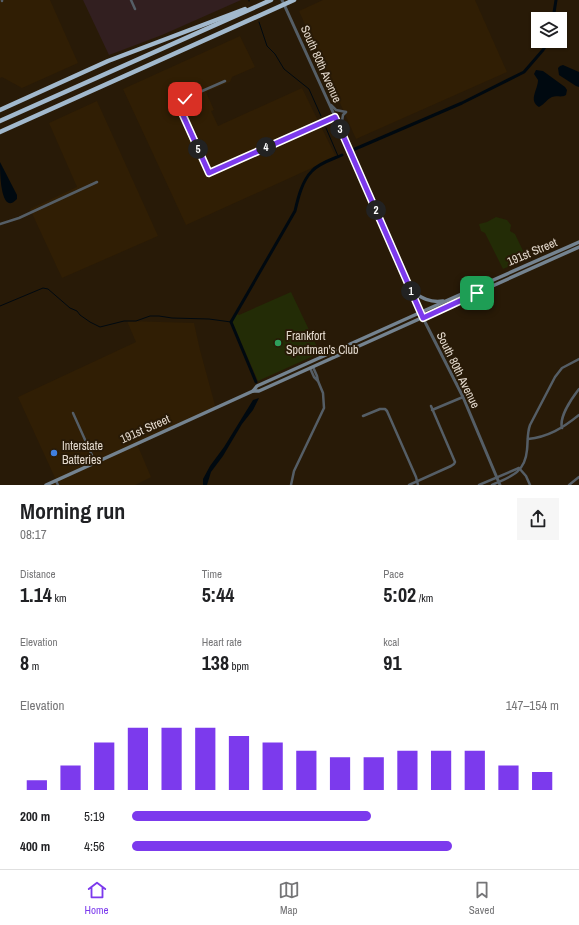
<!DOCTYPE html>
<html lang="en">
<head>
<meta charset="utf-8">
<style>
	:root { --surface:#fff; --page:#f6f6f6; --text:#202124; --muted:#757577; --line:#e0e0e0; --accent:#7c3aed }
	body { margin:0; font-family:"Archivo Narrow",sans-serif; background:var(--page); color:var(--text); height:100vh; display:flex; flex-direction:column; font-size:15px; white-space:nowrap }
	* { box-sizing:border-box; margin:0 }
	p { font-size:13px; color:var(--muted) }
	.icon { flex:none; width:22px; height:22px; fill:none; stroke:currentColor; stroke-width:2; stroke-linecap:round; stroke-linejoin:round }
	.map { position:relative; height:485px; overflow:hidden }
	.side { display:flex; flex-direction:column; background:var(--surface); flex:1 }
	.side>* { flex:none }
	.buttons { position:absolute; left:531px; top:12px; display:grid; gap:8px }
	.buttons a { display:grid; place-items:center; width:36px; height:36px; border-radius:0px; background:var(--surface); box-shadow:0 1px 3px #0004; font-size:20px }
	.pin { position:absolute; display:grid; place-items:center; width:34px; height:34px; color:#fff; margin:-17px; border-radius:8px; box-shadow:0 2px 6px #0006 }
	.km { position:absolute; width:20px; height:20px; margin:-10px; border-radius:50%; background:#222; color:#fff; font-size:11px; line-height:20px; text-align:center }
	.round { display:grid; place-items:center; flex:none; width:42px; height:42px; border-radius:0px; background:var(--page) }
	.headline { display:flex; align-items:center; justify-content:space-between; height:68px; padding:0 20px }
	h1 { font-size:22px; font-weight:700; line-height:30px }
	.figures { display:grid; grid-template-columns:repeat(3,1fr); gap:6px; height:68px; padding:4px 20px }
	.figures div { display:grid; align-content:center }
	.figures b { font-size:20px; font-weight:700 }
	.figures small { font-size:11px; font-weight:400 }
	.figures p { font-size:11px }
	.chart { height:112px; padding:8px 20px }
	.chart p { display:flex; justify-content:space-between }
	.chart svg { width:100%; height:72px; margin-top:4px; stroke:var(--accent); stroke-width:6 }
	ul { padding:0 20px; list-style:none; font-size:13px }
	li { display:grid; grid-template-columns:64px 48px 1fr; align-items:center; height:30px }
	li i { height:10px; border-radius:5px; background:var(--accent) }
	.dock { display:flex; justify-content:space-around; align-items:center; height:56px; border-top:1px solid var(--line); background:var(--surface); font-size:11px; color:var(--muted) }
	.dock a { display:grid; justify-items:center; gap:2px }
	.dock .selected { color:var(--accent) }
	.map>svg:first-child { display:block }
</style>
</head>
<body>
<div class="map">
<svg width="579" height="485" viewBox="0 0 579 485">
	<rect width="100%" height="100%" fill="#281a07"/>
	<polygon fill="#321f20" points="83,0 241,0 162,35 109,55"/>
	<g fill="#301e04">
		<polygon points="0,0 50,0 78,63 22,88 2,77 0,78"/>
		<polygon points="323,0 475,0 507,72 356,139 299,11"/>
		<polygon points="240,36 255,67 232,77 230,82 206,92 214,110 211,111 218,126 302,88 336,157 186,225 123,89"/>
		<polygon points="97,101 158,236 62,278 30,209 77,187 49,123"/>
		<polygon points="127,321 194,323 200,350 216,409 137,444 151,477 135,485 46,485 56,480 18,397 136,342"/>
	</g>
	<g fill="#232c06">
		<polygon points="496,217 507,220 511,225 510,231 515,234 527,259 503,269 485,233 481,231 479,224 487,222"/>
		<polygon points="291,292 320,353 258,381 233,324 232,318 235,313 239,315"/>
	</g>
	<g fill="#000910">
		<polygon points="563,65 579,72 579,87 576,86 559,75 558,68 560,66"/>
		<path d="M 536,70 L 543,71 L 565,87 L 567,90 L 566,95 C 561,98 557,95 552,97 C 547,99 545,104 539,107 C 528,100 538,90 538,80 L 534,74 Z"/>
		<path d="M 0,162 L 17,195 L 17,199 C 0,217 0,171 0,162 Z"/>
		<polygon points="259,398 253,410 242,424 223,456 211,472 207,485 203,485 203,479 210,466 224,447 253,400"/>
	</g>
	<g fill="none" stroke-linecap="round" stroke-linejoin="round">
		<g stroke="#000910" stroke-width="1">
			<polyline points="249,0 249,1"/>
			<polyline points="259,22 267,46 275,54 284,69 309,89 321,116"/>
			<polyline points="326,128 338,156"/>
			<polyline points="0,306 43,288 48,289 70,308 77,311 80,315 90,322 100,327 124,321 136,321 150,316 159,316 172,318 209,319 231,322"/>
		</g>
		<g stroke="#000910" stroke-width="3">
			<polyline points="553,19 556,0"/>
			<polyline points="355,149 462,103 524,72 543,50 549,41"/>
			<path d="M 256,382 L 231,322 L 295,211 C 298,198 302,181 312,171 C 319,163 333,159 342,155"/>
		</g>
		<g stroke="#555e66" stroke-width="2.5">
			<polyline points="2,0 2,1"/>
			<polyline points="131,0 135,9"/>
			<polyline points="225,81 177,102 209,173 335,117"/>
			<polyline points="331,105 336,110 346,112"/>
			<polyline points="341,127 343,115 346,112"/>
			<polyline points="0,224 19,218 97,182"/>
			<polyline points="310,368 314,377 318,381 317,376 313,367"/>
			<polyline points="432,410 463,397"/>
			<polyline points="73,413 95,462"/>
			<polyline points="363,416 380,409 385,409 387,411 416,477 418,485"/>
			<path d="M 562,428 C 559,417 572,398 579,389"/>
			<path d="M 528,439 C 548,437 563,428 579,415"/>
			<polyline points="519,468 526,476 530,485"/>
			<polyline points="56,481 58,485"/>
			<polyline points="291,485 294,471 324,408 323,393 318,381"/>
			<polyline points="409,485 451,466 454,464 455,462 431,406"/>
			<polyline points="479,485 519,468"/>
			<path d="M 492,485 C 510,477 525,473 527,450 C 528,441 527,433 530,425 L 555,377 L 562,368 L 579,359"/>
			<polyline points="569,485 579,477"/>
		</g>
		<polyline stroke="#555e66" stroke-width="3" points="282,0 342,132 420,312 463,397 500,485"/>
		<g stroke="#748390" stroke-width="3.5">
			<path d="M 411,291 C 422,298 430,303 443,301"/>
			<polyline points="253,391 259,391 579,247"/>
			<polyline points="46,485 253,391 257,386 448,300 579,242"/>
		</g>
		<g stroke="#a2b9cd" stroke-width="4.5">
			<polyline points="0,110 108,61 245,9"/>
			<polyline points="0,121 271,0"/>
			<polyline points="0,132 294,0"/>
		</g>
	</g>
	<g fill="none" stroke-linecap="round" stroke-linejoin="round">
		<defs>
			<polyline id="route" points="185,99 177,102 209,173 335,117 423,318 477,293"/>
		</defs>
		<use href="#route" stroke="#fff" stroke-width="8"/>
		<use href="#route" stroke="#7c3aed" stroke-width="5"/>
	</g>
	<circle fill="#2e9e5b" stroke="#281a07" stroke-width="1.5" cx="278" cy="343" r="4"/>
	<circle fill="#3f7fe0" stroke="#281a07" stroke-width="1.5" cx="54" cy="453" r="4"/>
	<g text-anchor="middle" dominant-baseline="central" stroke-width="4" stroke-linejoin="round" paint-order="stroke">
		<g font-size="12" fill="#e3d9cd" stroke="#281a07">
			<text transform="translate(321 64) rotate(66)">South 80th Avenue</text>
			<text transform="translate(532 252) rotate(-23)">191st Street</text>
			<text transform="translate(458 370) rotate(64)">South 80th Avenue</text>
			<text transform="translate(145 429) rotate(-24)">191st Street</text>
		</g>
		<g font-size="12" fill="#e3d9cd" stroke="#281a07" text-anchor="start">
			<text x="286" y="336">Frankfort<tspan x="286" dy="14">Sportman's Club</tspan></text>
			<text x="62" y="446">Interstate<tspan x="62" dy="14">Batteries</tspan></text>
		</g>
	</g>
</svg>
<div class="buttons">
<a><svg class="icon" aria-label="layers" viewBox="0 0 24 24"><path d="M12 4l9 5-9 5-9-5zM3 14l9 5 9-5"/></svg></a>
</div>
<div class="pin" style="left:477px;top:293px;background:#1e9e55"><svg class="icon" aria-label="arrive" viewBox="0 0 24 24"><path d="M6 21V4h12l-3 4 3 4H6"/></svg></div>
<div class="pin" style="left:185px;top:99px;background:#d93025"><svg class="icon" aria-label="check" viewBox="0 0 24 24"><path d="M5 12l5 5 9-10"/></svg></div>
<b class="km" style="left:411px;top:291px">1</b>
<b class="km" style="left:376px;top:210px">2</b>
<b class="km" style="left:340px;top:129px">3</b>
<b class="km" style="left:266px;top:147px">4</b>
<b class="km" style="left:198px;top:149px">5</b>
</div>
<section class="side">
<div class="headline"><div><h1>Morning run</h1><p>08:17</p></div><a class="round"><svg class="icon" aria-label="share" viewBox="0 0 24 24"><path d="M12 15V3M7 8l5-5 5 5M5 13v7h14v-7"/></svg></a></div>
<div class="figures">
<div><p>Distance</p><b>1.14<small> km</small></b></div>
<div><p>Time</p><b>5:44</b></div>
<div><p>Pace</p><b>5:02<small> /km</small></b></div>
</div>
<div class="figures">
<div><p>Elevation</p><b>8<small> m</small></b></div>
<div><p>Heart rate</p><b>138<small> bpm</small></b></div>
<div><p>kcal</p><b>91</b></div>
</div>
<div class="chart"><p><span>Elevation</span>147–154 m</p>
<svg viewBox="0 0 160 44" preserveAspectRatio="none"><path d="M5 44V38M15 44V29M25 44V15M35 44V6M45 44V6M55 44V6M65 44V11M75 44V15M85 44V20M95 44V24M105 44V24M115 44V20M125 44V20M135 44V20M145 44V29M155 44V33"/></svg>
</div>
<ul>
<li><b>200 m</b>5:19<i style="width:56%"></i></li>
<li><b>400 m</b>4:56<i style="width:75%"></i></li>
</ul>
</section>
<nav class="dock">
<a class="selected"><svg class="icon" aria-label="home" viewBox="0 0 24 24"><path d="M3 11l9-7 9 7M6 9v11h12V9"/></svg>Home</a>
<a><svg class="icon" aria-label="map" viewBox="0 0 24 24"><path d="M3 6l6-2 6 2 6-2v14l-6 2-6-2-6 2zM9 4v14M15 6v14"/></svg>Map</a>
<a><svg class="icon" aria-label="saved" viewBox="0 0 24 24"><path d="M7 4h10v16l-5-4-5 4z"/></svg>Saved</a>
</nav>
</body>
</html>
